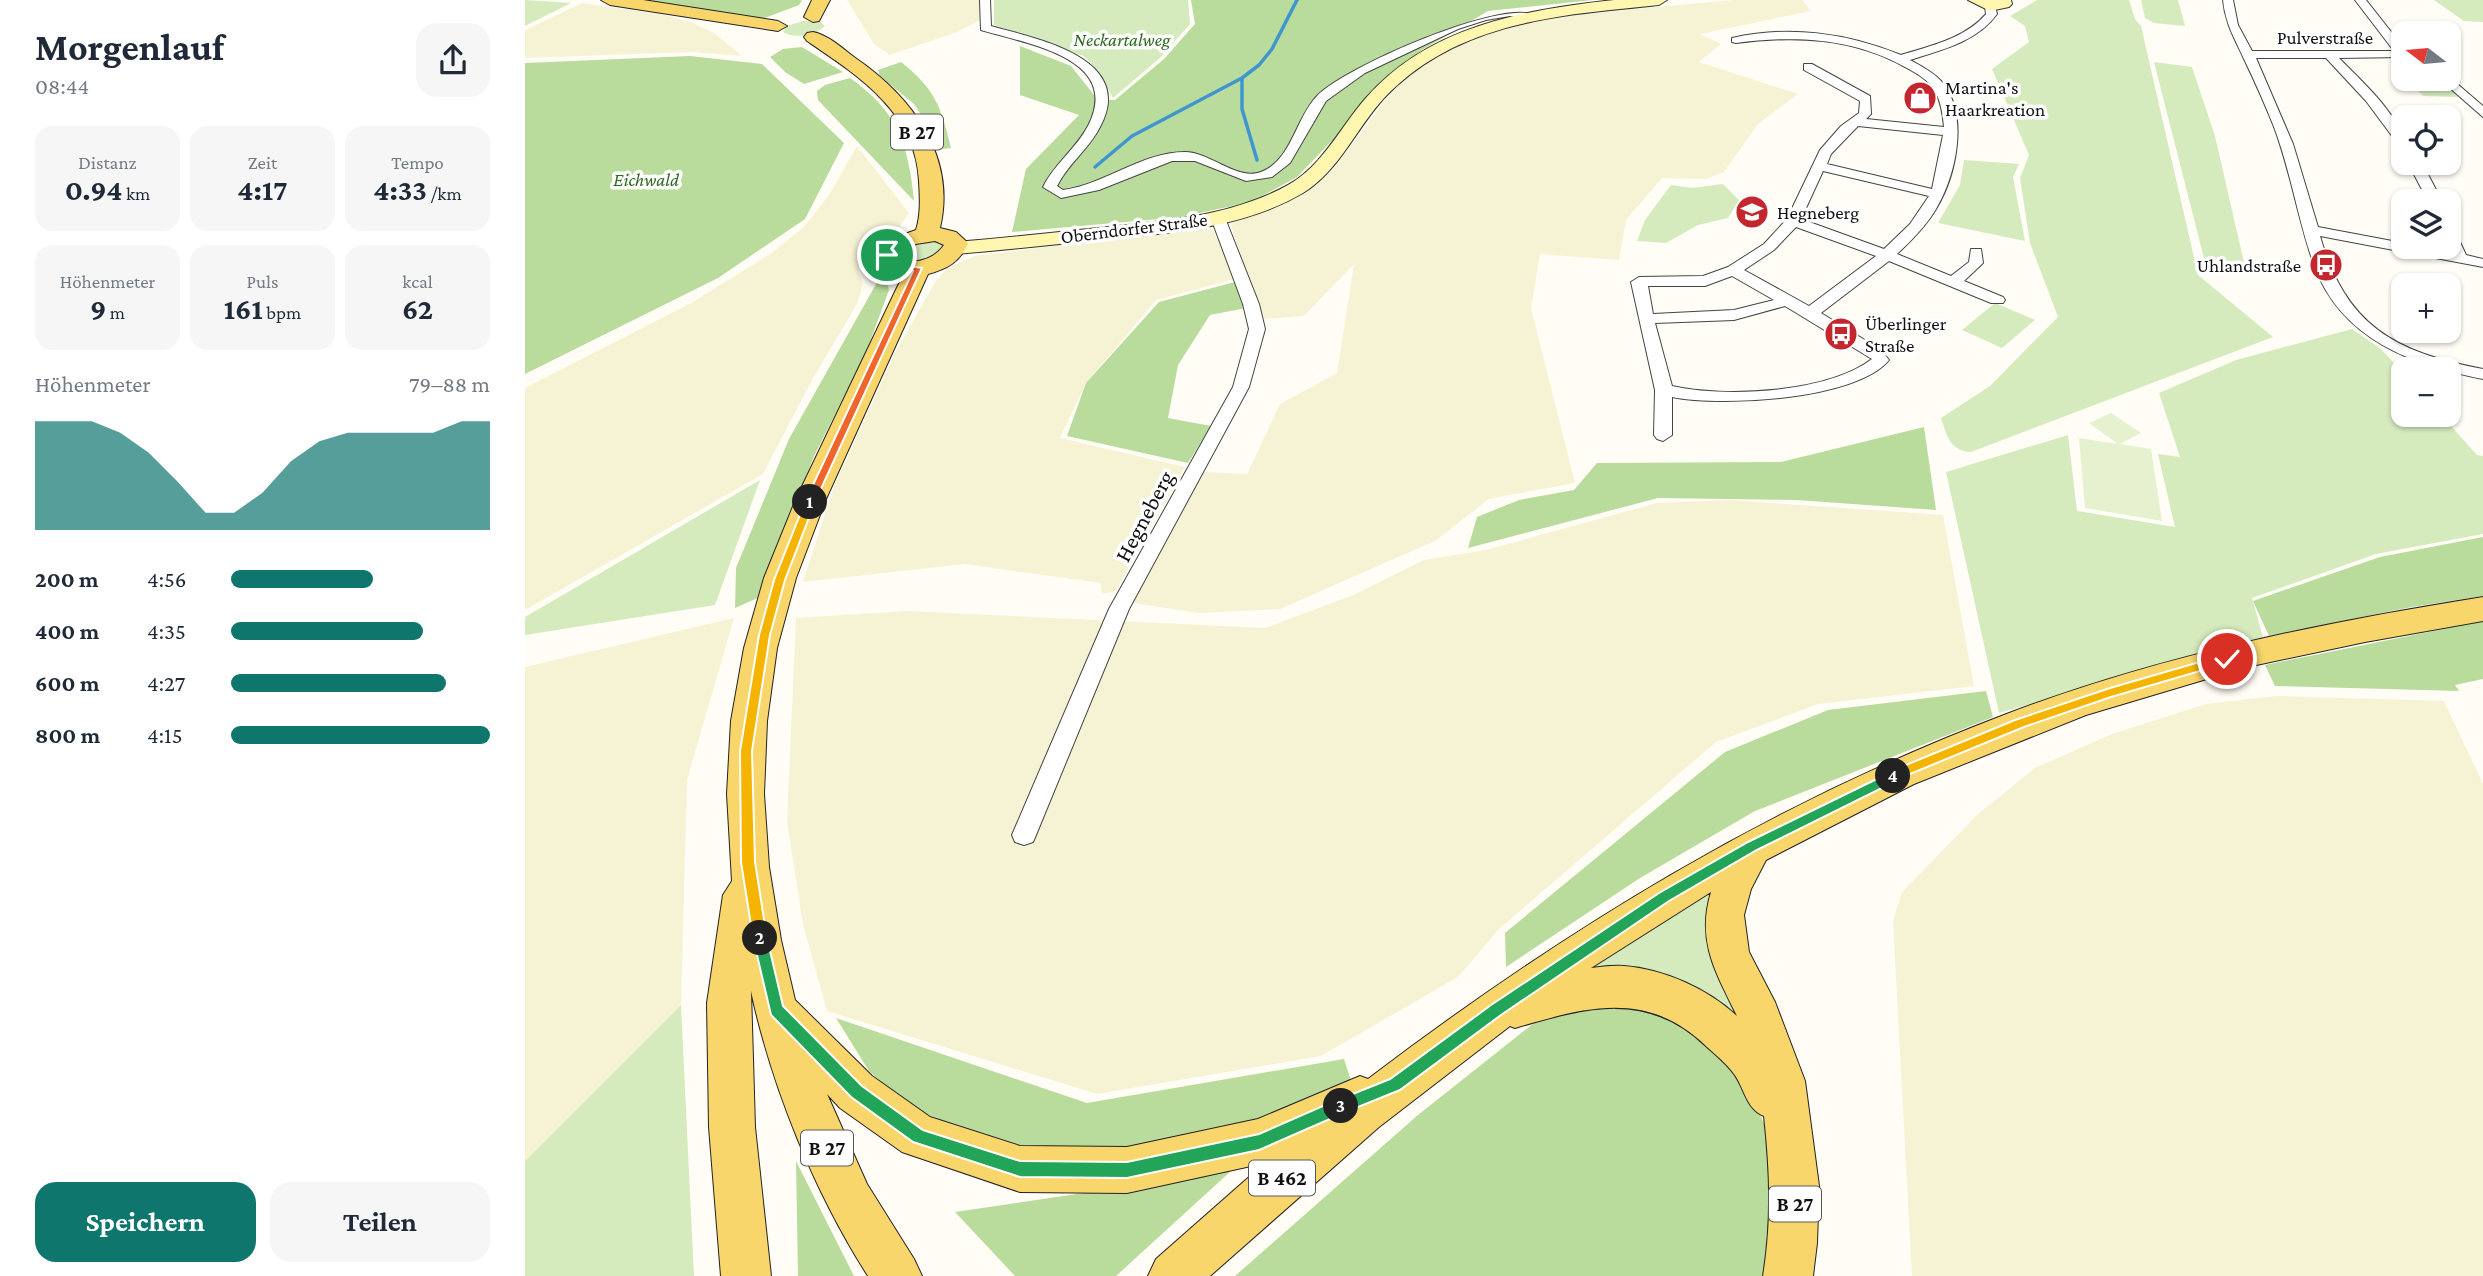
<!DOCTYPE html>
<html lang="de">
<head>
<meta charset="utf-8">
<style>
	:root { --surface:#fff; --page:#f6f6f7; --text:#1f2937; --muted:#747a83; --accent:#0f766e }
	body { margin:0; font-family:"Crimson Pro",serif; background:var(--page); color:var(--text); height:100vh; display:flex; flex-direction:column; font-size:26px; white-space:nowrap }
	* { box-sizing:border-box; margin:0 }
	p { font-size:23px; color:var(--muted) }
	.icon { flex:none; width:38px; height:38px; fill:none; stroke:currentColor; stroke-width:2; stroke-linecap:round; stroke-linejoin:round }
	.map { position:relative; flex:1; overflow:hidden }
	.details { display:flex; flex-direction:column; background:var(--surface); width:525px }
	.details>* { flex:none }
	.needle { width:46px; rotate:286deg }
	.controls { position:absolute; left:1866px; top:21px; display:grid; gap:14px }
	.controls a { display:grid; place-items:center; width:70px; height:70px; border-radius:14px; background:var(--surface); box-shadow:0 2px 5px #0004; font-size:35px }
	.pin { position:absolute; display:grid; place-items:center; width:60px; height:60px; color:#fff; margin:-30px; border:4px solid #fff; border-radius:50%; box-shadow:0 2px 7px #0007 }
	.km { position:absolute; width:35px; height:35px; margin:-18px; border-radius:50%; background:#222; color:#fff; font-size:19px; line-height:35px; text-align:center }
	.round { display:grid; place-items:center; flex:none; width:74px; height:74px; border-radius:21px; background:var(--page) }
	.overview { display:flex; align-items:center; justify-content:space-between; height:119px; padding:0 35px }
	h1 { font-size:38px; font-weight:700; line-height:52px }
	.figures { display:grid; grid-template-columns:repeat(3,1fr); gap:10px; height:119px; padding:7px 35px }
	.figures div { display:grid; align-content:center; border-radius:18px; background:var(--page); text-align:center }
	.figures b { font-size:30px; font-weight:700 }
	.figures small { font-size:19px; font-weight:400 }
	.figures p { font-size:19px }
	.chart { height:196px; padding:14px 35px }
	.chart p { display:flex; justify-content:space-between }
	.chart svg { width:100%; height:126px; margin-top:7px; fill:var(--accent); opacity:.7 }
	.action { display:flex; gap:14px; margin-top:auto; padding:14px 35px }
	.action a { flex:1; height:80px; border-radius:21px; background:var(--accent); color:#fff; font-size:28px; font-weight:700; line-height:80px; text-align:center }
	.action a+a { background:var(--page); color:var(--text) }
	ul { padding:0 35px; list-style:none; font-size:23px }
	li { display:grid; grid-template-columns:112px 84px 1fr; align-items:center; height:52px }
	li i { height:18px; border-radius:9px; background:var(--accent) }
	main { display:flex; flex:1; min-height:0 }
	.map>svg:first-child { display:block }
</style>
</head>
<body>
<main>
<section class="details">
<div class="overview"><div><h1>Morgenlauf</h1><p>08:44</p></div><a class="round"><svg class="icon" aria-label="share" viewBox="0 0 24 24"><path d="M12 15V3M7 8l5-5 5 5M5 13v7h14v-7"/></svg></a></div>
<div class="figures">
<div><p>Distanz</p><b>0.94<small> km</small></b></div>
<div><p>Zeit</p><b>4:17</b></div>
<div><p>Tempo</p><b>4:33<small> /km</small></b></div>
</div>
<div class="figures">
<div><p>Höhenmeter</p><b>9<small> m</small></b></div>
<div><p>Puls</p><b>161<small> bpm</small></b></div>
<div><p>kcal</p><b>62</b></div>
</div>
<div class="chart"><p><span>Höhenmeter</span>79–88 m</p>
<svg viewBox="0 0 160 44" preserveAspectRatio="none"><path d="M0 44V6L10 6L20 6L30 10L40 17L50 27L60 38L70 38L80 31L90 20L100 13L110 10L120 10L130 10L140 10L150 6L160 6V44z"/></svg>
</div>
<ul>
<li><b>200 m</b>4:56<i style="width:55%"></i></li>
<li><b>400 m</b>4:35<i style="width:74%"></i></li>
<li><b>600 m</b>4:27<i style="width:83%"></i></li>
<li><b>800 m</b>4:15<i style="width:100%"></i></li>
</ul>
<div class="action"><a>Speichern</a><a>Teilen</a></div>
</section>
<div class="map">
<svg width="1958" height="1276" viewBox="0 0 1958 1276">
	<rect width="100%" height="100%" fill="#fffdf5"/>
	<g fill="#f6f3d4">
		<polygon points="322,0 455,0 455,20 432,32 365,55 349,44"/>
		<polygon points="1208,0 1277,0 1286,11 1175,34 1196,44 1174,62 1273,94 1233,124 1199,172 1181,179 1137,178 1101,220 1094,260 1015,254 1006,308 1050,483 964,499 910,541 755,609 674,613 608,603 679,472 722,474 755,404 812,373 829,264 779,316 737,319 706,226 709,219 778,195 808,170 860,100 888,71 918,51 968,31 1024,17"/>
		<polygon points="57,3 135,14 166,22 189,33 217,56 166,52 0,58 0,30"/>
		<polygon points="332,146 384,213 374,227 352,240 337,254 333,270 338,284 332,304 287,380 238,474 0,610 0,388 166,303 245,254 279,227 304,195"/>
		<polygon points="678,227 689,231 710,279 631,300 561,383 535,438 660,467 591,591 577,594 576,583 439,564 278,582 308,489 369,355 410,282 423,268 450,256"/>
		<polygon points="1204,500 1418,515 1449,686 1293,704 1191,742 974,929 933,977 796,1056 572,1094 302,1011 278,925 262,821 271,618 382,611 740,628 828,595 899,560 961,550 1132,503"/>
		<polygon points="209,618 162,780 156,1005 0,1161 0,667"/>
		<polygon points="1751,696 1919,701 1958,784 1958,1276 1387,1276 1368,921 1377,892 1454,813 1510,768 1587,734 1681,704"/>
	</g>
	<g fill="#d5ebbd">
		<polygon points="0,0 46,3 0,26"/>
		<polygon points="469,0 663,0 665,24 636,57 588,98 574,72 559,56 469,25"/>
		<path d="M 1512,0 L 1604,0 L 1610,19 L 1616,26 L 1673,275 L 1748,337 L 1446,452 C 1425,451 1422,436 1416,418 L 1465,386 L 1533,317 L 1505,243 L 1495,178 L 1504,155 L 1467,69 L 1504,42 L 1500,26 L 1485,16 Z"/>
		<polygon points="1616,0 1653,0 1660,26 1629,23 1620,18"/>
		<polygon points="1909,0 1958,0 1958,22 1939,21"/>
		<path d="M 278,21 L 294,21 L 300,26 C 289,36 270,39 258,32 L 262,26 Z"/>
		<polygon points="1629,62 1667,67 1690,136 1720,267 1683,274"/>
		<polygon points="1895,79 1914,79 1934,97 1898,96 1890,88 1905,88"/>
		<polygon points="1439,160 1494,164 1488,177 1500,241 1413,223 1435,185"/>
		<polygon points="1198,184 1214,200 1203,218 1173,225 1141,243 1112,241 1120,220 1146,185 1167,188"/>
		<polygon points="390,240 422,241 414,259 379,263 371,253"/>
		<polygon points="1470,303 1510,320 1477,348 1437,330"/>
		<polygon points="1827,329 1856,349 1878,373 1878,415 1916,415 1952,455 1958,456 1958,534 1851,554 1727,598 1738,637 1474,713 1421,472 1543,435 1552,511 1650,527 1633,454 1655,457 1634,393 1711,360"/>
		<polygon points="235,480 190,605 0,635 0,617"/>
		<polygon points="1194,884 1235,1044 1053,974"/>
		<polygon points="156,1005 169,1276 0,1276 0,1161"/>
	</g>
	<g fill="#b9dc9c">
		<polygon points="107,0 277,0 274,5 237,19"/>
		<polygon points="666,0 1068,0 963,11 897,50 854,84 822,125 772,177 726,202 656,217 487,232 501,169 554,115 495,95 495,46 546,66 573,100 590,100 639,59 670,24"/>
		<polygon points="277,47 318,72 279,84 260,72 245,57 258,49"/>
		<polygon points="165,56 237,64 319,143 280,219 193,278 0,374 0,63"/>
		<path d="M 376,62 C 410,89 416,106 426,148 L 418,149 L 389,104 L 355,76 L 353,70 Z"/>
		<path d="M 325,78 C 373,112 383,144 389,201 L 293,100 L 292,91 L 300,85 Z"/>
		<polygon points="361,276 364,290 340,355 289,456 235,597 210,608 211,568 264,439 355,277"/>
		<polygon points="710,282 721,308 685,315 653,365 643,418 686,426 663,463 542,436 561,383 634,302"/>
		<polygon points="1399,427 1411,510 1272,500 1133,498 943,548 952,517 994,500 1049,490 1072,463 1256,462"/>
		<polygon points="1958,537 1958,596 1887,607 1744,636 1728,601 1855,557"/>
		<polygon points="1958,621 1958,679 1930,685 1934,691 1750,686 1740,665"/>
		<polygon points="1461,691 1468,717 1230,811 1115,878 981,967 980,933 1200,752 1303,710"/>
		<polygon points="1077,1002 1138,1014 1210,1062 1246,1138 1252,1225 1239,1276 710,1276 893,1115 1009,1023"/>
		<polygon points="311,1018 562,1103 819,1059 826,1081 745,1117 625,1150 523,1157 467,1140 386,1108 344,1071"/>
		<polygon points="271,1161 329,1276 273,1276"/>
		<polygon points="706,1171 591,1276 490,1276 430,1212"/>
	</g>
	<polygon fill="#e6f2cf" points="1586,413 1616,433 1595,444 1626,449 1637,521 1560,508 1554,438 1593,444 1564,423"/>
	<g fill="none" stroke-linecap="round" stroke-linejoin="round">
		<g stroke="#3f96cf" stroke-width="3.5">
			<polyline points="717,78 717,109 732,160"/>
			<polyline points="570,167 607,136 717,78 734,65 747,49 772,0"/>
		</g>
		<defs>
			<g id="street">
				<path d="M 455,0 L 465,0 L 466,26 C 512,39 612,58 575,127 C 565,147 547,161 536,179 L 532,186 L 538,190 C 581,184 617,152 660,152 C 685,152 712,181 736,172 C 767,160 770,119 792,96 C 820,67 974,0 1009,15 L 1004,18 L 985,16 L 961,20 L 933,29 L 840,73 L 801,101 L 765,163 L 747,177 L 721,181 L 670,161 L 647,161 L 574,190 L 536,198 L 518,187 C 529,164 551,149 563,126 C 598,58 502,44 456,30 Z"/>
				<path d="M 1698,0 L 1708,0 L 1713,25 L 1727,51 L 1869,51 L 1830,0 L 1841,0 L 1878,47 L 1878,57 L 1814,58 C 1833,78 1878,117 1878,145 L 1873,144 L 1841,101 L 1801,58 L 1731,58 L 1768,144 L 1793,227 L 1878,243 L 1878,247 L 1897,247 L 1925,252 L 1923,227 L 1930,231 L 1941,255 L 1958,259 L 1958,267 L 1795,236 C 1821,326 1869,352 1958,369 L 1958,379 C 1888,365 1816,340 1789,265 C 1773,220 1766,172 1749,127 C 1740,104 1730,82 1719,59 C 1710,39 1700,23 1698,0 Z"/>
				<path d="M 1465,3 L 1470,6 L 1472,14 C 1452,42 1416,50 1385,60 C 1396,66 1408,72 1416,81 C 1445,114 1431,176 1411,209 C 1401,226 1386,241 1372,254 L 1426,276 L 1444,262 L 1446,249 L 1456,249 L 1458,263 L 1439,281 L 1478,297 L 1480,300 L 1478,303 L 1466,303 L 1364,261 L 1296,313 L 1356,350 L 1364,360 C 1332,400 1195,407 1147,397 L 1147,435 L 1138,441 L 1132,439 L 1129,435 L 1130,390 L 1106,282 L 1114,277 L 1178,276 L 1203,267 L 1239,244 L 1262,219 L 1295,150 L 1316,126 L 1334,113 L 1335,101 L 1279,70 L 1279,64 L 1287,64 L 1345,96 L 1346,114 L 1341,119 L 1419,127 C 1418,115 1416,102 1410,91 C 1404,80 1391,73 1380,67 C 1328,38 1270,35 1211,43 L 1207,42 L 1207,38 C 1264,25 1323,33 1376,55 C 1405,46 1441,38 1461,14 L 1460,6 ZM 1333,126 L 1418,135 L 1407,189 L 1302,164 L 1306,154 ZM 1298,171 L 1404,196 L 1385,224 L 1359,249 L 1276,219 ZM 1271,227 L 1351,256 L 1284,306 L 1219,270 L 1249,250 ZM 1207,276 L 1249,300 L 1209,310 L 1128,314 L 1123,286 L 1180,286 ZM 1260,306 L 1347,359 C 1302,393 1200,398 1147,386 L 1130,323 L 1209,320 Z"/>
				<polygon points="1923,76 1958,106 1958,117 1918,82 1916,79 1923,79"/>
				<polygon points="1883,163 1897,163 1917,201 1903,201"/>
				<polygon points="693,214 700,218 734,304 740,329 724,387 604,609 511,835 508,842 499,845 490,842 487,835 584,609 708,387 724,329 718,304 686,218"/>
			</g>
			<g id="secondary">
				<path d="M 1089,0 L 1142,0 L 1134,5 C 1035,15 933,21 860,97 C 831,128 815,170 778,193 C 717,229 642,233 573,240 C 526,245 478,250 431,254 L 424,252 L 421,248 L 424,244 L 431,242 C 478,238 526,233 573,228 C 638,221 705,217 763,185 C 797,166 815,128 840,99 C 903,26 998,10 1089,0 Z"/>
				<polygon points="1443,0 1486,0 1487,4 1484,7 1465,11"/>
			</g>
			<g id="primary">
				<polygon points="76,0 118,0 253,21 262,26 253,31 85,5"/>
				<polygon points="287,0 305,0 294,21 288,22 279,17"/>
				<path d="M 288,32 C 303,35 317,48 329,57 C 386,96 432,155 415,228 L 431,232 L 443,243 C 435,262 422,269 403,274 L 301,499 L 271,578 L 252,648 L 242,721 L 239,794 L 244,867 L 256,940 L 270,1000 L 347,1076 L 405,1117 L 495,1146 L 602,1147 L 733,1119 L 835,1076 L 843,1079 C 1042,928 1245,804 1479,715 C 1633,656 1795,623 1958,597 L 1958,621 L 1840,642 L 1722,667 L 1561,715 L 1389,784 L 1241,860 L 1226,889 L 1219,915 L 1224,952 L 1250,1002 L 1280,1081 L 1294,1186 L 1292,1243 L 1288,1276 L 1238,1276 C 1247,1220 1245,1172 1239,1116 C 1221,1109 1220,1089 1209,1074 C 1202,1064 1191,1055 1182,1047 C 1123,989 1061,1007 990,1028 L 985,1026 L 854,1127 L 685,1276 L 623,1276 L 631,1259 L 740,1163 L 602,1193 L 495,1192 L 377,1152 L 315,1108 L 302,1094 L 342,1184 L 389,1259 L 397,1276 L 343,1276 C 290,1193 247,1088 226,991 L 230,1127 L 246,1276 L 196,1276 L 184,1127 L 182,1003 L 198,895 L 207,881 L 202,794 L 206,721 L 219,648 L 239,578 L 271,499 L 378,275 L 357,268 L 350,255 L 363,240 L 391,230 C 396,214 395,198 394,181 C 391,113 334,76 282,41 L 279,37 L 282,33 ZM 410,241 L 419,245 C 410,258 395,263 380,261 L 374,255 L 391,244 ZM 1186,892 C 1171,941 1191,973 1212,1016 C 1183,989 1139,969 1099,966 C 1088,965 1076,967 1066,968 Z"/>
			</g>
		</defs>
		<use href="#street" stroke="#444" stroke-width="2"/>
		<use href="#secondary" stroke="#333" stroke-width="2"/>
		<use href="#primary" stroke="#222" stroke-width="2"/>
		<use href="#street" fill="#fff" fill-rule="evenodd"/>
		<use href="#secondary" fill="#fff6b0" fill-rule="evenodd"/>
		<use href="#primary" fill="#f9d66b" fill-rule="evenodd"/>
	</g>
	<polygon fill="#f0652b" stroke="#fff" stroke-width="2" points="359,253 365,253 369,263 397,268 290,502 282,504 280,502 388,271 363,266"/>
	<polygon fill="#f5b400" stroke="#fff" stroke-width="2" points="285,498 290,502 260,580 245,635 227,751 230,862 242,938 235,944 228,938 216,862 215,751 234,635 249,580 280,502"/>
	<polygon fill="#22a559" stroke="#fff" stroke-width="2" points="235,931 242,938 258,1006 337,1086 398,1130 495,1161 602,1162 734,1134 816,1098 821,1101 823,1106 821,1112 734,1150 602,1178 495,1177 388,1142 326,1097 246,1015 228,938"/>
	<polygon fill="#22a559" stroke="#fff" stroke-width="2" points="1368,771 1375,776 1373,780 1232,850 1144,901 976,1015 875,1090 816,1114 810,1112 808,1106 810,1101 865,1079 966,1005 1134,893 1223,842"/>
	<polygon fill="#f5b400" stroke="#fff" stroke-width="2" points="1702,654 1708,659 1706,662 1586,697 1499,727 1368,781 1362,776 1364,772 1490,720 1585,688"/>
	<defs>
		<symbol id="shop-disc" viewBox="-11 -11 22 22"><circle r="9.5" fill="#c4262e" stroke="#fff"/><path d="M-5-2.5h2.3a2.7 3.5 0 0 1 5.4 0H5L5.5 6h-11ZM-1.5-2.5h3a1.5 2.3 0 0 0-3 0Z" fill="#fff"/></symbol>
		<symbol id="school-disc" viewBox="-11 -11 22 22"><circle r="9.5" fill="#c4262e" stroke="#fff"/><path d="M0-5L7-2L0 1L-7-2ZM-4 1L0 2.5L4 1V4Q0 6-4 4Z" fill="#fff"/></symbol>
		<symbol id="bus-disc" viewBox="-11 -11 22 22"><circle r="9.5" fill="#c4262e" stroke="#fff"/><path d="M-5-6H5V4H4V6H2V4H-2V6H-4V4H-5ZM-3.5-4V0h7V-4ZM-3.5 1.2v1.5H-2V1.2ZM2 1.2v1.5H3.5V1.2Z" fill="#fff"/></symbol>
	</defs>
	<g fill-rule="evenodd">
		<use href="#shop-disc" x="1376" y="79" width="38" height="38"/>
		<use href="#school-disc" x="1208" y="193" width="38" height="38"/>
		<use href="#bus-disc" x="1782" y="246" width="38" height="38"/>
		<use href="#bus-disc" x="1297" y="315" width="38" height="38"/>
	</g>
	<g text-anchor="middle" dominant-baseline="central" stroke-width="7" stroke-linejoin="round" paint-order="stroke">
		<g font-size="19" fill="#111" stroke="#fff">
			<text x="1800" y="37">Pulverstraße</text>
			<text transform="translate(609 228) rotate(-7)">Oberndorfer Straße</text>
		</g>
		<g font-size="19" font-style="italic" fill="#2f6b1f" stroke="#fff">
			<text x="597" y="39">Neckartalweg</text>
			<text x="121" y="179">Eichwald</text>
		</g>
		<g font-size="19" fill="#111" stroke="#fff" text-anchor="start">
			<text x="1420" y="87">Martina's<tspan x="1420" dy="22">Haarkreation</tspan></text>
			<text x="1252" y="212">Hegneberg</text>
			<text x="1776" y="265" text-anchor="end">Uhlandstraße</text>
			<text x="1340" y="323">Überlinger<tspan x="1340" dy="22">Straße</tspan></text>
		</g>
		<g fill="#fff" stroke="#585858" stroke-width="2">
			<rect x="366" y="114.5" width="52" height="35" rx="5"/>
			<rect x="276" y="1130.5" width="52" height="35" rx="5"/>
			<rect x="724" y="1160.5" width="66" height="35" rx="5"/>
			<rect x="1244" y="1186.5" width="52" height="35" rx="5"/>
		</g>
		<g font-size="21" font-weight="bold" fill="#111">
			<text x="392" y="132">B 27</text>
			<text x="302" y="1148">B 27</text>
			<text x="757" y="1178">B 462</text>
			<text x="1270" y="1204">B 27</text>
		</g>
		<g font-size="23" fill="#111" stroke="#fff">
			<text transform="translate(619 516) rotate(-62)">Hegneberg</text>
		</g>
	</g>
</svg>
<div class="controls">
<a><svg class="needle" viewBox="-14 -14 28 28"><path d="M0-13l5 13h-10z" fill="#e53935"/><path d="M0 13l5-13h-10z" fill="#747a83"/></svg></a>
<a><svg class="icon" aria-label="locate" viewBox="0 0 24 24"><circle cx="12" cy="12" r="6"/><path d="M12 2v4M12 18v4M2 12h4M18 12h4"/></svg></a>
<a><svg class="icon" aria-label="layers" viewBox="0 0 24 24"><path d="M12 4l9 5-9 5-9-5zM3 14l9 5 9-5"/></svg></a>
<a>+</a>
<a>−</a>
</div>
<div class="pin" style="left:362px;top:255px;background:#1e9e55"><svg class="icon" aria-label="arrive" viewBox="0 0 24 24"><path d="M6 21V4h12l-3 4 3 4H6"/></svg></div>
<div class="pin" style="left:1702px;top:659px;background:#d93025"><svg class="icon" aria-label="check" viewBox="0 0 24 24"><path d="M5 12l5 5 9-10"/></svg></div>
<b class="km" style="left:285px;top:502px">1</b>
<b class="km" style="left:235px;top:938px">2</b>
<b class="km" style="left:816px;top:1106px">3</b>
<b class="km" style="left:1368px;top:776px">4</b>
</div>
</main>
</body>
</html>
